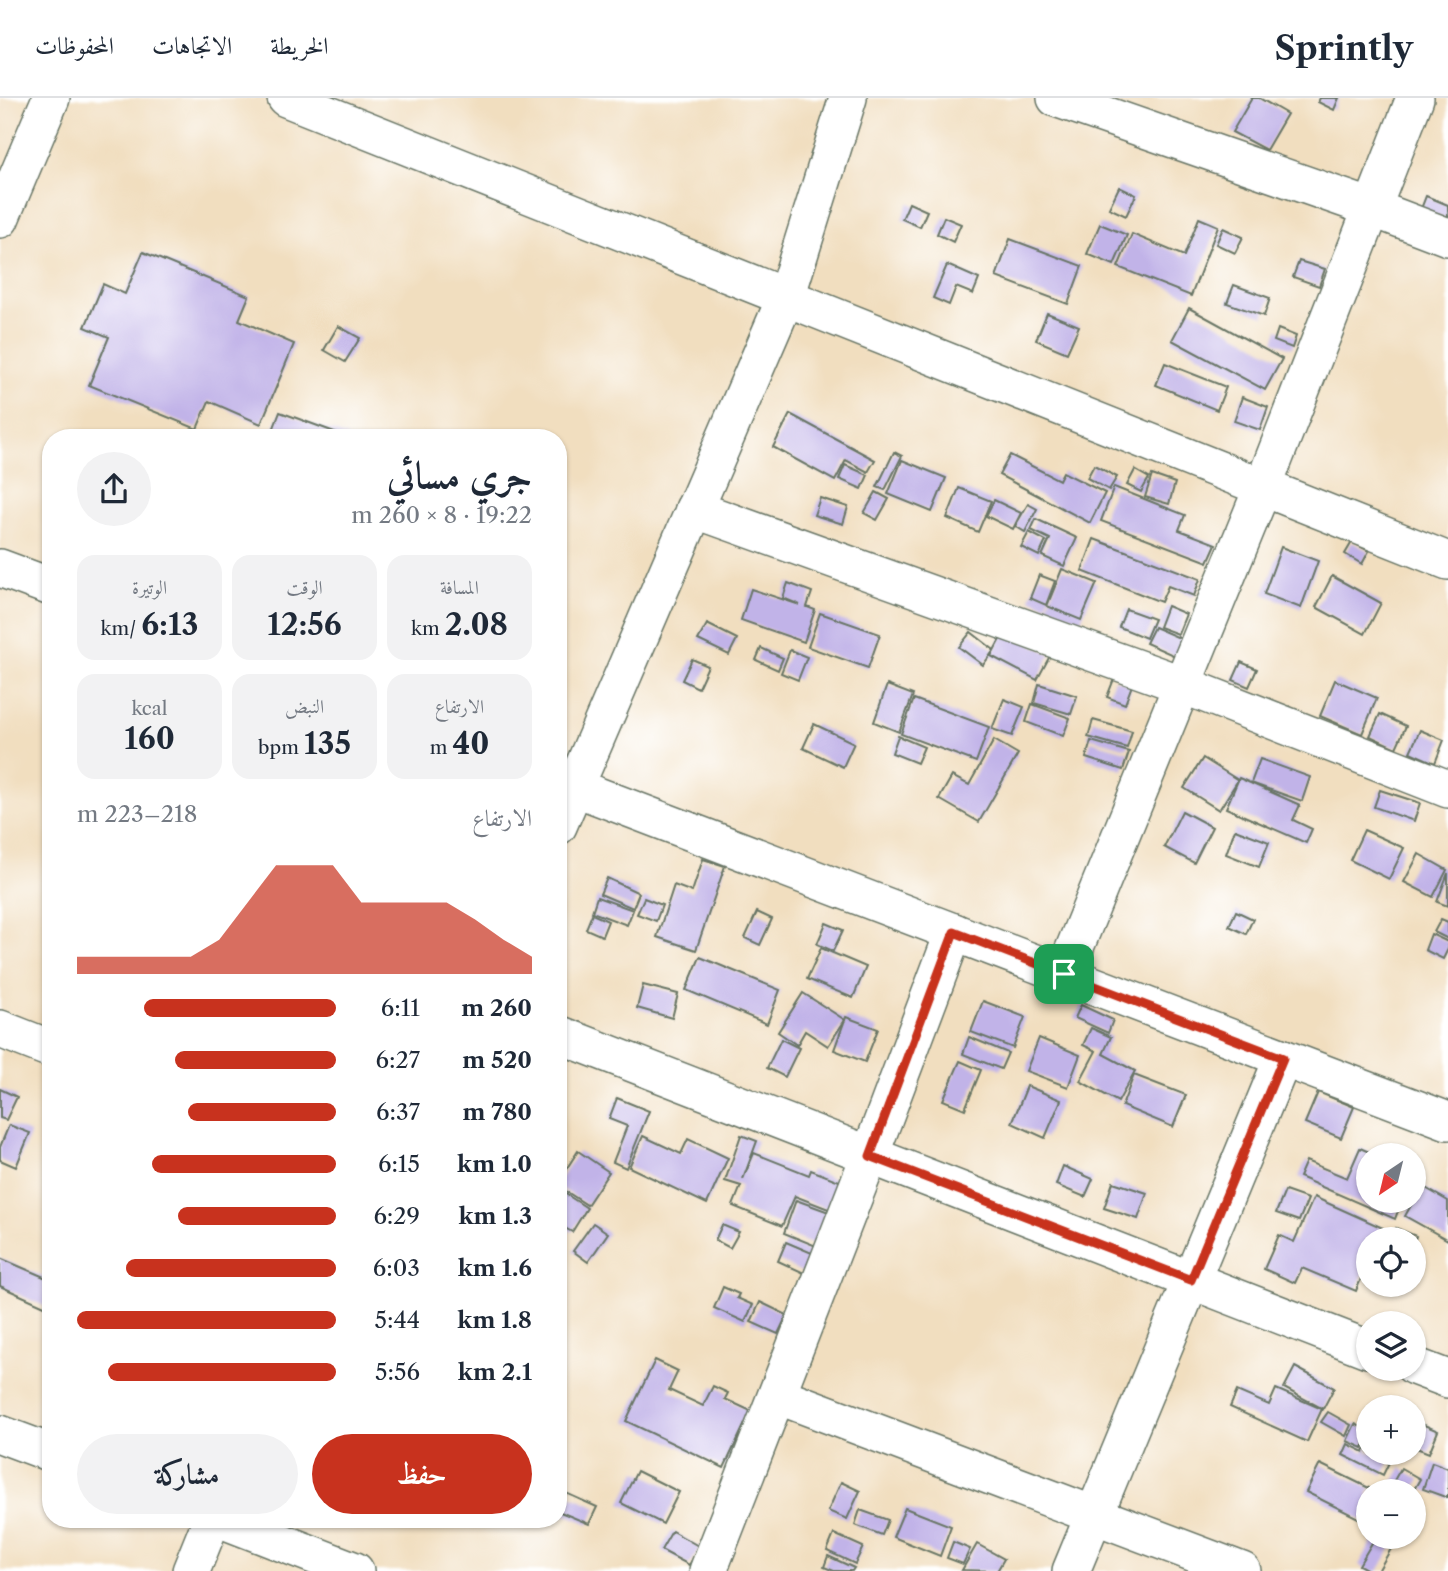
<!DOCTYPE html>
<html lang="ar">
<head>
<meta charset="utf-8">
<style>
	:root { --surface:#fff; --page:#f2f2f3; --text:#1f2937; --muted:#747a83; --line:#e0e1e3; --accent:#c8321e }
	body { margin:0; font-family:"Libre Caslon Text",Amiri,serif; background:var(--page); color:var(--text); direction:rtl; height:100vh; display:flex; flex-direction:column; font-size:26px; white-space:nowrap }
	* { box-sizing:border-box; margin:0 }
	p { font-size:23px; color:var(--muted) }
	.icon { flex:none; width:38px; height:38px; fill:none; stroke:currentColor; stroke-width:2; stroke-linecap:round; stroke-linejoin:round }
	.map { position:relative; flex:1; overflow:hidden; direction:ltr }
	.details { position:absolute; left:42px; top:331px; width:525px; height:1099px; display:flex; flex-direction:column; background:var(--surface); border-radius:28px; box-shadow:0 2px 5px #0004; direction:rtl }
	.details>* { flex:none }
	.needle { width:46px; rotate:215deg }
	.fabs { position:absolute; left:1356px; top:1045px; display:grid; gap:14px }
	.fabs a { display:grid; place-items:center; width:70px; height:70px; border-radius:50%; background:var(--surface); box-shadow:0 2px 5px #0004; font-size:35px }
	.pin { position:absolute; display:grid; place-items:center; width:60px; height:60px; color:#fff; margin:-30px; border-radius:14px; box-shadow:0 4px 10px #0006 }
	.round { display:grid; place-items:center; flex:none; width:74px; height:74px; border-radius:37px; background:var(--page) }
	.overview { display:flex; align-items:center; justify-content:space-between; height:119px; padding:0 35px }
	h1 { font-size:38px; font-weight:800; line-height:52px }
	.metrics { display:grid; grid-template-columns:repeat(3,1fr); gap:10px; height:119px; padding:7px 35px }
	.metrics div { display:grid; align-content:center; border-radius:18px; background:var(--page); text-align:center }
	.metrics b { font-size:30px; font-weight:800 }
	.metrics small { font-size:19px; font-weight:400 }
	.metrics p { font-size:19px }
	.chart { height:196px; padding:14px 35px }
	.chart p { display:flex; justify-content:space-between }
	.chart svg { width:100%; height:126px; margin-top:7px; fill:var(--accent); opacity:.7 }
	.cta { display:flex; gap:14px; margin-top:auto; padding:14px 35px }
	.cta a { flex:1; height:80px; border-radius:42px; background:var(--accent); color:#fff; font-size:28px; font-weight:800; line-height:80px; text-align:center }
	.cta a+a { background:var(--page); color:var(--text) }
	ul { padding:0 35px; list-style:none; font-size:23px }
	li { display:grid; grid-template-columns:112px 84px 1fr; align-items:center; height:52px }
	li i { height:18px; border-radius:9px; background:var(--accent) }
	header { display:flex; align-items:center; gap:42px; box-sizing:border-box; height:98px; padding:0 35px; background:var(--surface); border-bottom:2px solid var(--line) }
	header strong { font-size:33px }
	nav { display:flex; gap:38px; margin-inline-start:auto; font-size:24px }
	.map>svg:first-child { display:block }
</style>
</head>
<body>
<header>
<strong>Sprintly</strong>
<nav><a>الخريطة</a><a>الاتجاهات</a><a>المحفوظات</a></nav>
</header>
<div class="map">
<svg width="1448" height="1473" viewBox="0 0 1448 1473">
	<rect width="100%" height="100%" fill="#fff"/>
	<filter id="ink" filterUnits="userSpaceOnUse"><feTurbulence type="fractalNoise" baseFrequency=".0143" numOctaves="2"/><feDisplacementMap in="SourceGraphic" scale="14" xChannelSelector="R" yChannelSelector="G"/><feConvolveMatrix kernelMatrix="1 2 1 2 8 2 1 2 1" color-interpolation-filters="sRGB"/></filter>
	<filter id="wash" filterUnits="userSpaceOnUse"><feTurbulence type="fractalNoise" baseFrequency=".00686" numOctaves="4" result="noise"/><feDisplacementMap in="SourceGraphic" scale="28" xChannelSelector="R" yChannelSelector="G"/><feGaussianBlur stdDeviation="1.57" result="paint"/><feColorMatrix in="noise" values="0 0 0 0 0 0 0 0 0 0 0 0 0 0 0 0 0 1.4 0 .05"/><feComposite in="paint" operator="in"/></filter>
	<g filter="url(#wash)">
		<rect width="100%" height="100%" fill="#f1debf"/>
		<g id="blocks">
			<g fill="#c1b3e8">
				<polygon points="1252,0 1259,0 1287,16 1266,52 1232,34"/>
				<polygon points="1320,0 1339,0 1334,12 1318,4"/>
				<polygon points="1119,89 1136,97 1126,118 1109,110"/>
				<polygon points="1426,98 1448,107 1448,122 1421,111"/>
				<polygon points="909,105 927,113 920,129 902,121"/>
				<polygon points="944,119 961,126 953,144 937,136"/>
				<polygon points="1199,120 1218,128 1191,198 1118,169 1132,136 1184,158"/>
				<polygon points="1100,126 1127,137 1114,167 1087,156"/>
				<polygon points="1223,130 1243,139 1235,155 1216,146"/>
				<polygon points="1010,141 1082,168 1068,206 996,179"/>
				<polygon points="143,154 249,198 239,222 294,246 261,326 209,303 197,331 89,287 109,239 85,229 103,186 125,196"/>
				<polygon points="1299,163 1325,171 1319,188 1293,179"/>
				<polygon points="947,167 979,181 973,196 956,189 949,207 933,200"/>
				<polygon points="1234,187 1270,200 1264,218 1227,205"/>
				<polygon points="1189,210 1282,261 1265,292 1172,242"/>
				<polygon points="1047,215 1079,228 1067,255 1036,242"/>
				<polygon points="338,228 360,240 345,264 324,252"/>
				<polygon points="1278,231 1296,238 1292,250 1274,243"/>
				<polygon points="1165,265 1226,289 1217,312 1156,287"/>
				<polygon points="1242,299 1268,309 1260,332 1234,323"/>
				<polygon points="280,314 348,339 348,340 270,340"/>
				<polygon points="790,316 875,362 868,374 846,362 835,383 773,349"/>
				<polygon points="894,354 902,358 885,392 877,389"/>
				<polygon points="1010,357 1059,382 1063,374 1105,395 1090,425 999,377"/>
				<polygon points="902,362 946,380 932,414 888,396"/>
				<polygon points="845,367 868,377 862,391 839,381"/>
				<polygon points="1094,367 1117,379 1109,392 1087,380"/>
				<polygon points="1135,372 1149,380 1141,394 1127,387"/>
				<polygon points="1152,377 1175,385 1169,406 1145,399"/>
				<polygon points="1114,389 1185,417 1179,432 1216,446 1208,464 1101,423"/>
				<polygon points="959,390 991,403 978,434 947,420"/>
				<polygon points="876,394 889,401 877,422 864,415"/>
				<polygon points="820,400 848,409 843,426 814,417"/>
				<polygon points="994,402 1021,415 1013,431 986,418"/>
				<polygon points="1028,406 1037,411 1025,434 1015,428"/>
				<polygon points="1036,421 1077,440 1064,468 1042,458 1050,441 1031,432"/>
				<polygon points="1029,434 1046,443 1039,458 1021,449"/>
				<polygon points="1094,441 1200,481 1194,498 1168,488 1161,504 1082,473"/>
				<polygon points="1352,444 1369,453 1362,466 1345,456"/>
				<polygon points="1281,449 1318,463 1301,510 1264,496"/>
				<polygon points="1062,471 1097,485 1081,522 1047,508"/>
				<polygon points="1039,477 1055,483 1046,507 1030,500"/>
				<polygon points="1332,478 1381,505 1365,536 1316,509"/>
				<polygon points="788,485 812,494 807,509 815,512 804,544 741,522 751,491 800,507 783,500"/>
				<polygon points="1167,508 1186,516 1178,536 1159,529"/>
				<polygon points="1126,511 1154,521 1146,540 1119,529"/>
				<polygon points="820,515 880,536 868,570 808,549"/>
				<polygon points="707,526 737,541 729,557 698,542"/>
				<polygon points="1154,529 1191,545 1184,562 1146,545"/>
				<polygon points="1005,532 1051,556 1037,582 991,558"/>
				<polygon points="971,534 994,552 983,567 959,549"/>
				<polygon points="761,550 783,560 778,572 756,562"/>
				<polygon points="790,552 807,559 798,582 781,575"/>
				<polygon points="692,561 708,568 698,590 682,582"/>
				<polygon points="1241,564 1257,571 1249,589 1233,582"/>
				<polygon points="1114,581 1132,587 1125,606 1107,599"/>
				<polygon points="1335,582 1377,600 1362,636 1320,618"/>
				<polygon points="1039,586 1077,598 1071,616 1034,605"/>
				<polygon points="887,587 913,597 899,634 874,624"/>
				<polygon points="914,601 989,629 976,664 901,636"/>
				<polygon points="1004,601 1024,609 1012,638 992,631"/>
				<polygon points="1032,606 1070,620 1063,638 1026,624"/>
				<polygon points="1380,616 1406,628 1396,650 1370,638"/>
				<polygon points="1093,622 1132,633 1127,650 1088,639"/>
				<polygon points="814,626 854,645 843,669 803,650"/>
				<polygon points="1420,632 1444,642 1435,665 1410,654"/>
				<polygon points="898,638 924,649 917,665 892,655"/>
				<polygon points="994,642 1018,656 979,724 939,701 952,678 969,687"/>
				<polygon points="1091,643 1129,654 1123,672 1086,660"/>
				<polygon points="1203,660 1238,682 1219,712 1184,690"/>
				<polygon points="1260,661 1310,679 1302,703 1251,685"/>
				<polygon points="1239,680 1300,707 1293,722 1312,731 1306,745 1226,710"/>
				<polygon points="1380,692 1420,705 1414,723 1374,709"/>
				<polygon points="1182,713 1212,729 1194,765 1164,749"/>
				<polygon points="1235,731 1269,744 1259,769 1226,756"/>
				<polygon points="1364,732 1404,750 1389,781 1350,762"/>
				<polygon points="1419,756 1447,772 1433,799 1404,784"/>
				<polygon points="703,761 725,768 696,852 657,839 674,787 692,794"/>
				<polygon points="1448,775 1448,808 1437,804"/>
				<polygon points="607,780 639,795 633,810 600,796"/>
				<polygon points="597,799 633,812 627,827 592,814"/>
				<polygon points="644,800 662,807 656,823 637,816"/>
				<polygon points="1236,813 1253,821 1246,836 1229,828"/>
				<polygon points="757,814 772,821 760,847 745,840"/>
				<polygon points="592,816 608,823 602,838 586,831"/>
				<polygon points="1441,821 1448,824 1448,841 1434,834"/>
				<polygon points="826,825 843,832 833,853 817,846"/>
				<polygon points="1431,836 1448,844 1448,851 1443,861 1425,852"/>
				<polygon points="821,850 866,869 853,900 807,881"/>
				<polygon points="700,859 780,892 767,926 686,892"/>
				<polygon points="643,887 678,896 672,920 637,910"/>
				<polygon points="803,895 845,922 828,948 805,933 797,947 778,934"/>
				<polygon points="983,903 1025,919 1013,950 971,934"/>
				<polygon points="1081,907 1113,922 1108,935 1075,920"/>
				<polygon points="846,919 878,931 865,964 834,952"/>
				<polygon points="1091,930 1111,939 1103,956 1135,973 1118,1004 1080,983 1096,953 1083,947"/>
				<polygon points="969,939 1008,955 1001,971 963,956"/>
				<polygon points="1039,940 1080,957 1068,989 1026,973"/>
				<polygon points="781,941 799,950 785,979 767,970"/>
				<polygon points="960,963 981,972 965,1011 943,1002"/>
				<polygon points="1134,977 1186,997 1173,1029 1122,1008"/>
				<polygon points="1027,988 1061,1002 1045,1040 1012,1025"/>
				<polygon points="0,991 17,999 6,1022 0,1020"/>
				<polygon points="1318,994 1354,1009 1341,1040 1305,1025"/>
				<polygon points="617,1000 649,1013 626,1070 613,1064 627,1028 609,1021"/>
				<polygon points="9,1027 30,1035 16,1069 0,1062 0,1049"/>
				<polygon points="741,1037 757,1043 743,1081 754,1055 809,1077 811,1072 842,1084 831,1112 795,1098 782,1128 733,1108 741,1088 725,1083"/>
				<polygon points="643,1038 681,1056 688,1041 728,1060 707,1106 629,1069"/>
				<polygon points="1360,1050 1376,1057 1368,1057 1368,1102 1402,1102 1395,1121 1299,1079 1306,1063 1347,1080"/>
				<polygon points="578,1053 609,1074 587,1107 558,1088 558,1084"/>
				<polygon points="1063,1068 1093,1081 1085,1099 1056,1087"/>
				<polygon points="1113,1084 1147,1095 1138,1121 1104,1110"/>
				<polygon points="1422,1088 1448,1103 1448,1142 1405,1118"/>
				<polygon points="558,1091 587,1110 572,1134 558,1126"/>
				<polygon points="1285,1093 1308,1101 1299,1123 1276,1115"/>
				<polygon points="1314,1099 1383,1130 1379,1141 1368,1141 1368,1164 1356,1193 1302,1170 1295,1185 1264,1171 1279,1137 1294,1144"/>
				<polygon points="796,1102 829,1114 816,1148 784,1135"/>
				<polygon points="593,1125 608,1135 588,1164 573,1153"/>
				<polygon points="722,1127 739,1134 730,1150 715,1142"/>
				<polygon points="1396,1130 1416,1138 1415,1141 1392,1141"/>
				<polygon points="786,1144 812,1155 804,1175 778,1163"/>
				<polygon points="0,1160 51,1182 51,1211 0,1188"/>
				<polygon points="723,1189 739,1196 737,1200 753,1207 745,1224 714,1210"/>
				<polygon points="760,1204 787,1217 778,1236 751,1224"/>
				<polygon points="655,1262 678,1273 669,1292 703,1308 713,1288 728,1295 725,1301 751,1313 724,1370 626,1323"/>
				<polygon points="1295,1269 1334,1290 1323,1311 1284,1290"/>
				<polygon points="1276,1291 1322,1311 1307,1344 1230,1309 1237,1293 1269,1307"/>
				<polygon points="1328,1314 1351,1327 1346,1338 1321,1324"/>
				<polygon points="1355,1326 1368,1332 1368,1339 1363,1350 1347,1343"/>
				<polygon points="1422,1326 1438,1333 1429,1355 1414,1349 1414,1344"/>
				<polygon points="1368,1345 1368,1354 1394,1354 1383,1377 1343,1357 1348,1346 1364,1354"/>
				<polygon points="1432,1364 1448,1370 1448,1400 1423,1391"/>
				<polygon points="1320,1366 1375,1393 1368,1393 1368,1425 1306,1394"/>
				<polygon points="1401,1370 1420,1381 1413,1393 1388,1393"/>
				<polygon points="637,1373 679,1394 663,1426 621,1405"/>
				<polygon points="841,1384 860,1393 847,1421 828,1413"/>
				<polygon points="559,1392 597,1409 589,1426 558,1413"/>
				<polygon points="905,1410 951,1428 940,1458 893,1439"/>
				<polygon points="860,1412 888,1422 882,1437 855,1427"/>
				<polygon points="672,1433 700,1449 689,1467 661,1452"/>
				<polygon points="834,1436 863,1449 855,1466 827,1453"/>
				<polygon points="1376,1438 1386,1438 1395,1444 1378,1473 1370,1473 1359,1467"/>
				<polygon points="953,1444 970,1451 963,1466 947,1460"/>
				<polygon points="977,1446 1004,1461 997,1473 962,1472"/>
				<polygon points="828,1458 854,1470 852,1473 834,1473 824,1469"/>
			</g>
		</g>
	</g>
	<g filter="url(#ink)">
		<use href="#blocks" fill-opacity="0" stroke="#687565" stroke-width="2"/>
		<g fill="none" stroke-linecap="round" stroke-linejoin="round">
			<defs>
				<g id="minor">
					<polyline points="286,0 1448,463"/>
					<polyline points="1056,0 1372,110 1448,139"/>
					<polyline points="0,121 51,0"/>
					<polyline points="694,411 1183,587 1448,691"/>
					<polyline points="0,470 51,489"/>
					<polyline points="558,683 1448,1023"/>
					<polyline points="558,728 786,199 848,0"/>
					<polyline points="1064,876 1263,389 1415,0"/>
					<polyline points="0,931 51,951"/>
					<polyline points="558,936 1368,1251"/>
					<polyline points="1414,1268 1448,1281"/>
					<polyline points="777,1297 1242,1473"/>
					<polyline points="0,1336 51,1355"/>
					<polyline points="221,1421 355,1473"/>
					<polyline points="191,1473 212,1421"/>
					<polyline points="708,1473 870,1057 954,834"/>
					<polyline points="1071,1473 1283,960"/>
				</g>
			</defs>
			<use href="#minor" stroke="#687565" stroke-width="40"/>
			<use href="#minor" stroke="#fff" stroke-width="37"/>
		</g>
	</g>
	<g fill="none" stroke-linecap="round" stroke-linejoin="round" filter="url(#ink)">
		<defs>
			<polygon id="route" points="954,834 1283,960 1191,1182 870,1058"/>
		</defs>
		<use href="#route" stroke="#fff" stroke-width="14"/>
		<use href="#route" stroke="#c8321e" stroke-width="9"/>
	</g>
</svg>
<div class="fabs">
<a><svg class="needle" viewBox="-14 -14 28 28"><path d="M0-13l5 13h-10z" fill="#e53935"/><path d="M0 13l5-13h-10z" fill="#747a83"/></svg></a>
<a><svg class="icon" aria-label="locate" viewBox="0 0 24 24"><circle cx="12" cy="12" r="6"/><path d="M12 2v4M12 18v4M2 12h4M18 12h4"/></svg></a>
<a><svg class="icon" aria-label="layers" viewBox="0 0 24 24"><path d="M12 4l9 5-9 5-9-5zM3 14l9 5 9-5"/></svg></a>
<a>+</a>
<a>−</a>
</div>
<div class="pin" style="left:1064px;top:876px;background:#1e9e55"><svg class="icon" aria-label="arrive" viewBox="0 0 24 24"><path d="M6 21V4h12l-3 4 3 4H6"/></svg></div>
<section class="details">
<div class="overview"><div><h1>جري مسائي</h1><p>19:22 · 8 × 260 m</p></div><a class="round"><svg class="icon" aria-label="share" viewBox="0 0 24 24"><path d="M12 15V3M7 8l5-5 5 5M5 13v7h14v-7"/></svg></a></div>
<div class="metrics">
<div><p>المسافة</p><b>2.08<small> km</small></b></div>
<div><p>الوقت</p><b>12:56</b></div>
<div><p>الوتيرة</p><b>6:13<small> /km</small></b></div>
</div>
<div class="metrics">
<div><p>الارتفاع</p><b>40<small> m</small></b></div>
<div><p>النبض</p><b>135<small> bpm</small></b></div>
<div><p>kcal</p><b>160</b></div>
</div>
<div class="chart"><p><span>الارتفاع</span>218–223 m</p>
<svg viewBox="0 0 160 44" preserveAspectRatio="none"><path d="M0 44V38L10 38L20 38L30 38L40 38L50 32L60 19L70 6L80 6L90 6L100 19L110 19L120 19L130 19L140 25L150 32L160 38V44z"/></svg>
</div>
<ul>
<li><b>260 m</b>6:11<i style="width:74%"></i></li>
<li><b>520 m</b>6:27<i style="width:62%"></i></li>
<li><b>780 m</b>6:37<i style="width:57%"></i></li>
<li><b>1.0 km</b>6:15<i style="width:71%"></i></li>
<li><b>1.3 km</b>6:29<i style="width:61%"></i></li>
<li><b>1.6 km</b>6:03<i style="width:81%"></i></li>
<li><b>1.8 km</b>5:44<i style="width:100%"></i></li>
<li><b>2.1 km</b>5:56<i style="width:88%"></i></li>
</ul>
<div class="cta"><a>حفظ</a><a>مشاركة</a></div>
</section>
</div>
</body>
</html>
